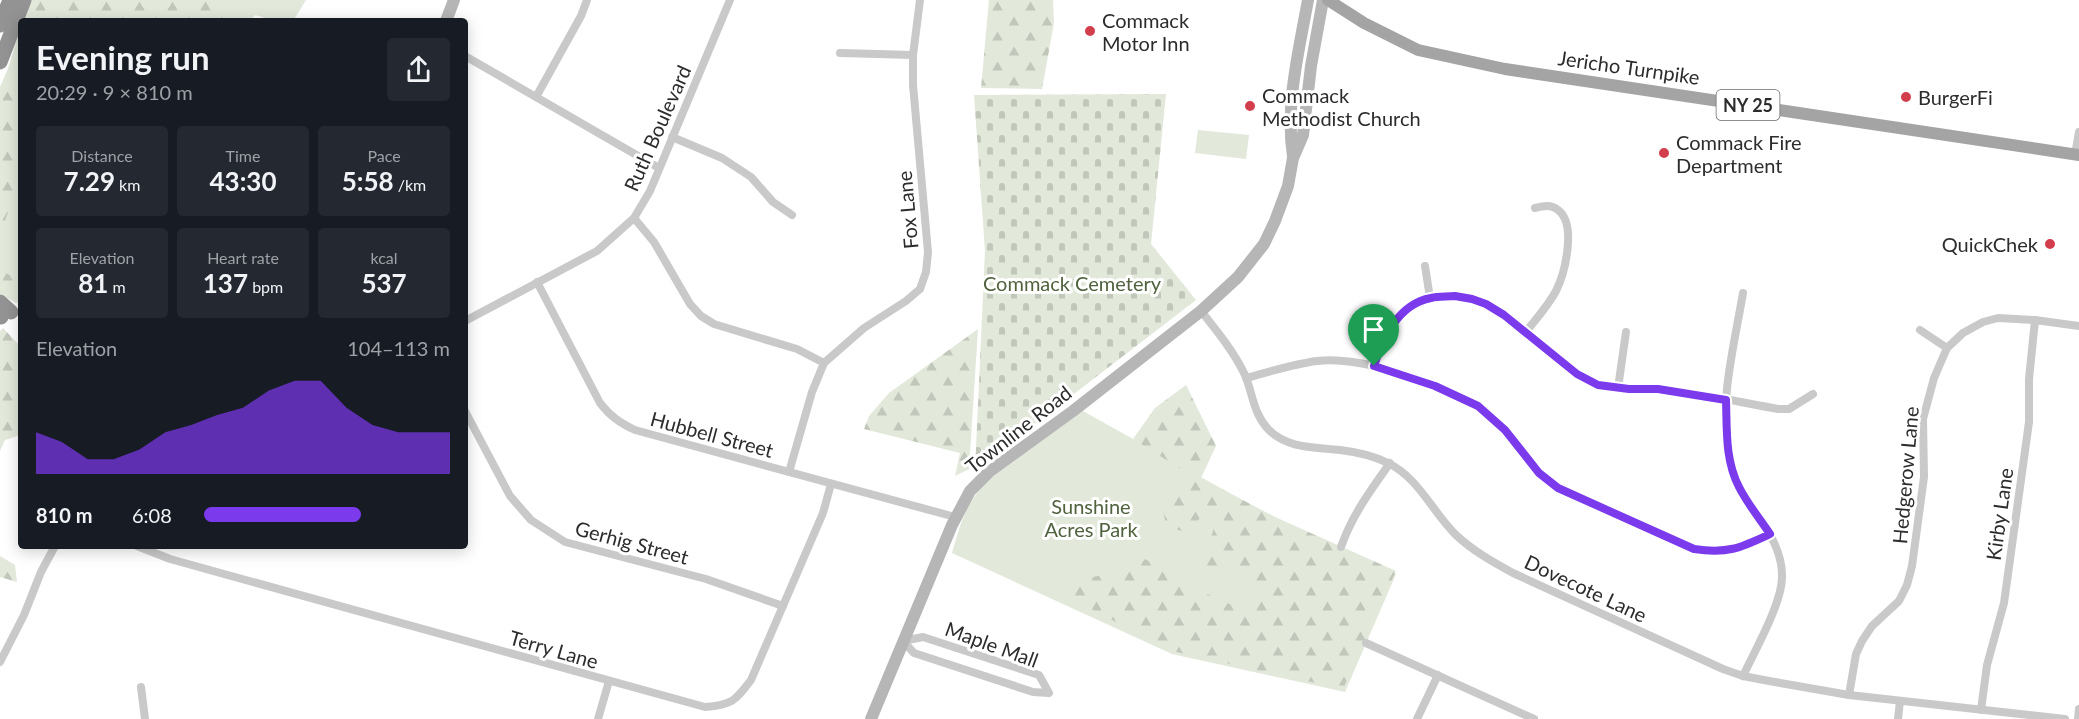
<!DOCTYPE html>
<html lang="en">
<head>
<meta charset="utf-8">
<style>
	:root { --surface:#171b24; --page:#242831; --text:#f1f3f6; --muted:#9ea1a6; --accent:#7c3aed }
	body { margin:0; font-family:Lato,sans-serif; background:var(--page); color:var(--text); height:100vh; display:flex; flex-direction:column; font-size:22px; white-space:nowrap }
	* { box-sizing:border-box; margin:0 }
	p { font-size:20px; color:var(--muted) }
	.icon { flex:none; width:33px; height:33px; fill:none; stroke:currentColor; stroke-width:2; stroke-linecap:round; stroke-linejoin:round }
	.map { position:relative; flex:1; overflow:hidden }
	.drawer { position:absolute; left:18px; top:18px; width:450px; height:531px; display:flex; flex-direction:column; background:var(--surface); border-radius:6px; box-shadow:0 3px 15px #0003 }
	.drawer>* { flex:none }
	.pin { position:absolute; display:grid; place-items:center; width:51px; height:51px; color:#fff; margin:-62px -26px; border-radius:50% 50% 50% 0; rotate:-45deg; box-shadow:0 0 6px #0007 }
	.pin .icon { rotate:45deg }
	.round { display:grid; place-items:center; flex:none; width:63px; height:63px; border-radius:6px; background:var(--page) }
	.head { display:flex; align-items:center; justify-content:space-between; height:102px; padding:0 18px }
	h1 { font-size:33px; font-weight:700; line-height:45px }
	.figures { display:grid; grid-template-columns:repeat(3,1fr); gap:9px; height:102px; padding:6px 18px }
	.figures div { display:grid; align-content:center; border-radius:6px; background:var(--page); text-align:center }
	.figures b { font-size:26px; font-weight:700 }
	.figures small { font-size:16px; font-weight:400 }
	.figures p { font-size:16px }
	.chart { height:168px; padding:12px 18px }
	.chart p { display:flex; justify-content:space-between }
	.chart svg { width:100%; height:108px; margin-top:6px; fill:var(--accent); opacity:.7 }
	ul { padding:0 18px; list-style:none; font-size:20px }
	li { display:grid; grid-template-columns:96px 72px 1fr; align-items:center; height:45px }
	li i { height:15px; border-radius:8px; background:var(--accent) }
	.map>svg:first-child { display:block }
</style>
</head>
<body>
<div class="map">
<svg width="2079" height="719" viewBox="0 0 2079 719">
	<defs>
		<pattern id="forest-firs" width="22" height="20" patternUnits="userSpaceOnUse" patternTransform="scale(1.5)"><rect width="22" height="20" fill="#e2e8da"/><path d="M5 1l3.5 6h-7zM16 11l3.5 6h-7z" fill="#c2c7bb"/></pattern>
		<pattern id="cemetery-stones" width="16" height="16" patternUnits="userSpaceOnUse" patternTransform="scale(1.5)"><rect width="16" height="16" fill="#e2e8da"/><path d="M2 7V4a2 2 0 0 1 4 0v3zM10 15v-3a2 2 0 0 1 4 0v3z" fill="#c2c7bb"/></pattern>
	</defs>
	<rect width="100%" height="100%" fill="#fff"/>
	<g fill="#e2e8da">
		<polygon points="31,0 306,0 293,21 275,21 255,15 250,21 22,21"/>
		<polygon points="21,25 21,301 16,303 0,294 0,87 9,66"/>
		<polygon points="1198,130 1249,135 1246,159 1195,153"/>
		<path d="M 1083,411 L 1274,518 L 1396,574 L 1345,692 L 1172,654 L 952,553 C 961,522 965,505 987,481 Z"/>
	</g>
	<g fill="url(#forest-firs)">
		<polygon points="38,0 185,0 174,15 159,21 30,21"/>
		<polygon points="201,0 237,0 221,21 185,21"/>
		<polygon points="989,0 1053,0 1054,23 1042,89 981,88"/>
		<polygon points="21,46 21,181 18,184 0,235 0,106"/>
		<polygon points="21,258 21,292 0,279 0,268 9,275"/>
		<polygon points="3,328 21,347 21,435 5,440 0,451 0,331"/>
		<polygon points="978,329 969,469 955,476 960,453 864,429 869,416 889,393"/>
		<path d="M 1186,385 L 1216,446 L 1201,478 L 1275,517 L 1396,571 L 1343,689 L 1172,651 L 1066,596 L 1088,578 L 1134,568 L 1145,559 L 1222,602 L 1244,607 L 1259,591 L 1245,567 L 1211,569 L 1200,561 C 1203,546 1211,543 1214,527 L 1202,516 L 1186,533 L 1166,525 L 1163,510 L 1172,492 L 1189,474 L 1133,439 L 1155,408 Z"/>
		<polygon points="0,556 15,565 17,582 0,577"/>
	</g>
	<polygon fill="url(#cemetery-stones)" points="1166,94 1151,244 1196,300 975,470 985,251 974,95"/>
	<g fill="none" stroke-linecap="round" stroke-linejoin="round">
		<g stroke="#c9c9c9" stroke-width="8">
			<polyline points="840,53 913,55"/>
			<polyline points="465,56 659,168"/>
			<polyline points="536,97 581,16 587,0"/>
			<polyline points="672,137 722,158 751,177 773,202 792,215"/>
			<polyline points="2075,155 2079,132"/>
			<polyline points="634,218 654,242 690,304 701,316 714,324 797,349 824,363"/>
			<polyline points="1425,266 1430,298"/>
			<path d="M 537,282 L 600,403 C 610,416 620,423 635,430 L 955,517"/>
			<path d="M 1743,293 C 1734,346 1719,402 1728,456 C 1733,481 1747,500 1761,520 C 1772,536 1782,555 1782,575 C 1783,602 1755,650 1743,676"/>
			<path d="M 1201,311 C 1217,331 1234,352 1245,375 C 1253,394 1253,413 1268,429 C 1287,449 1315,447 1340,450 C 1357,452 1374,456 1388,463 C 1419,478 1433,513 1456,535 C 1473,551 1493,562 1513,573 L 1723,669 L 1743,676 L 1769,681 L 1849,695 L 2065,719"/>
			<polyline points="465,321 597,251 634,218 650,191 730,0"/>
			<polyline points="1920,330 1947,348"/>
			<path d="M 1525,333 C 1536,319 1548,306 1556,291 C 1565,273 1577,224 1558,210 C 1551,204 1543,206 1535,208"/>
			<path d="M 1374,366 C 1384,335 1401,300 1438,297 C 1450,296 1462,296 1474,299 C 1506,310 1536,342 1563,363 C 1573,371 1585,380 1597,385 C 1616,392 1637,387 1656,389 C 1697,392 1738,402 1778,409 L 1789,409 L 1813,394"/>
			<path d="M 1246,378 C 1269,372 1293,364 1317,361 C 1363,355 1459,387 1492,418 C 1511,434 1522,457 1540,474 C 1545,479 1552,483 1558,488 L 1694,549 C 1728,554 1741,548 1770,534"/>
			<polyline points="1618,388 1626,332"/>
			<polyline points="465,411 510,496 531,520 565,542 706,579 783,606"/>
			<polyline points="789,472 812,392 824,363 864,328 906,301 920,289 926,272 928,252 913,85 913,55 920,0"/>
			<path d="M 137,546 L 170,559 L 705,707 C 732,705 735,701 751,680 L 823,513 L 831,484"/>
			<path d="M 1341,547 C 1352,515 1371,490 1390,463"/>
			<polygon points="923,637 1039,675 1049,693 1033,692 914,653 903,641"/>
			<polyline points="1366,643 1534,719"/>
			<polyline points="0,662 24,615 41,572 55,546"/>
			<polyline points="141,687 145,719"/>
			<polyline points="1849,695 1856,654 1862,641 1872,626 1899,601 1907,585 1912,566 1924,477 1923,419 1934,378 1947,348 1963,333 1983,322 1998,318 2035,320 2079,326"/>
			<polyline points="1981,710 1987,665 2004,603 2029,422 2029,379 2035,320"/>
			<polyline points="598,719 609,681"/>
			<polyline points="1417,719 1438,675"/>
			<polyline points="1898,719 1900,701"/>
			<polyline points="2078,719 2079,709"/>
		</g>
		<g stroke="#b6b6b6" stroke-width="12">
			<polyline points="446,21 454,0"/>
			<path d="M 1293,156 C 1285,105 1299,50 1308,0"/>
			<polyline points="871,719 952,525 970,491 989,472 1073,411 1201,311 1238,277 1264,244 1275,221 1288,186 1293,158 1303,135 1311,66 1323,0"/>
		</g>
		<polyline stroke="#a4a4a4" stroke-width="12" points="1328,0 1364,23 1418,50 1505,69 2079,155"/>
		<g stroke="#939393" stroke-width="15">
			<polyline points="0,25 10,0"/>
			<polyline points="0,62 24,0"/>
			<polyline points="0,302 11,312"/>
			<polyline points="0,316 1,317"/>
		</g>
	</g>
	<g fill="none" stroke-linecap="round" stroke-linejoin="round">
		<defs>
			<path id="route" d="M 1455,296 L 1472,299 L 1486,304 L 1504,315 L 1577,374 L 1598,385 L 1629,389 L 1658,389 L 1726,400 C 1727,430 1725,460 1739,487 C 1747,503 1760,519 1770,534 C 1740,548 1728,554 1694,549 L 1558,488 L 1539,473 L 1505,430 L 1478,406 L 1435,386 L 1374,366 C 1383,338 1398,304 1431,298 C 1439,296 1447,297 1455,296 Z"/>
		</defs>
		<use href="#route" stroke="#fff" stroke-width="12"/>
		<use href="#route" stroke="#7c3aed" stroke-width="8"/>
	</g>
	<g fill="#d33e4c" stroke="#fff" stroke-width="2">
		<circle cx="1090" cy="31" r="6"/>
		<circle cx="1906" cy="97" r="6"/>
		<circle cx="1250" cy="106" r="6"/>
		<circle cx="1664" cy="153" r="6"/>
		<circle cx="2050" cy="244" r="6"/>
	</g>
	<g text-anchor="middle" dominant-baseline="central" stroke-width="6" stroke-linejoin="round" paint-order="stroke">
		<rect fill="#fff" stroke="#6b6b6b" stroke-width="1.5" x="1716.5" y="90" width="63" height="30" rx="4.5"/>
		<g font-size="18" font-weight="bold" fill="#2c2c2c">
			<text x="1748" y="105">NY 25</text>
		</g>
		<g font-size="20" fill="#2c2c2c" stroke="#fff" text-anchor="start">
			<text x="1102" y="20">Commack<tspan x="1102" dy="23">Motor Inn</tspan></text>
			<text x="1262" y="95">Commack<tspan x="1262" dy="23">Methodist Church</tspan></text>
			<text x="1918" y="97">BurgerFi</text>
			<text x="1676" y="142">Commack Fire<tspan x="1676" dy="23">Department</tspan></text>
			<text x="2038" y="244" text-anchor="end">QuickChek</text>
		</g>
		<g font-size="20" fill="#2c2c2c" stroke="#fff">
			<text transform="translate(1629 67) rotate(8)">Jericho Turnpike</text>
			<text transform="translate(657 128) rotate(-66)">Ruth Boulevard</text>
			<text transform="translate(907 210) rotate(-95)">Fox Lane</text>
			<text transform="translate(1018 429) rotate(-38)">Townline Road</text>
			<text transform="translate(712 434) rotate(15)">Hubbell Street</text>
			<text transform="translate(1905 475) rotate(-85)">Hedgerow Lane</text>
			<text transform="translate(1999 514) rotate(-82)">Kirby Lane</text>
			<text transform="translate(632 542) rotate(15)">Gerhig Street</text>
			<text transform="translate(1586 588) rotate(25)">Dovecote Lane</text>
			<text transform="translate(992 644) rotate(20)">Maple Mall</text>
			<text transform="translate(554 649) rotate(16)">Terry Lane</text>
		</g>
		<g font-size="20" fill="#50623e" stroke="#fff">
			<text x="1072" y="283">Commack Cemetery</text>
			<text x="1091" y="506">Sunshine<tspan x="1091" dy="23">Acres Park</tspan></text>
		</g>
	</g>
</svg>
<div class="pin" style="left:1374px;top:366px;background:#1e9e55"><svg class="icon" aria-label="arrive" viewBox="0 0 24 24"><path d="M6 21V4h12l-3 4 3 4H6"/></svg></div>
<section class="drawer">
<div class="head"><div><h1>Evening run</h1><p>20:29 · 9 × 810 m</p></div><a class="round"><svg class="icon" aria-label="share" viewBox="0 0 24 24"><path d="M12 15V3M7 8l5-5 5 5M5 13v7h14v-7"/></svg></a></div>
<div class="figures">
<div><p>Distance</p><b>7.29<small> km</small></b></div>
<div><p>Time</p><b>43:30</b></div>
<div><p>Pace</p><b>5:58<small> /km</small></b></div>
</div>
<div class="figures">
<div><p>Elevation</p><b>81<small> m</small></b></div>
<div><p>Heart rate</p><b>137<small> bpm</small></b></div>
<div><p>kcal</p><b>537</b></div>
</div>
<div class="chart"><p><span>Elevation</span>104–113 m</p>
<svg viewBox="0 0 160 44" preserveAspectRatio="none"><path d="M0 44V27L10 31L20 38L30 38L40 34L50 27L60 24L70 20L80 17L90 10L100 6L110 6L120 17L130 24L140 27L150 27L160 27V44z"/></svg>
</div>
<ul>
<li><b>810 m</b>6:08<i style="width:64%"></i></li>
</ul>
</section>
</div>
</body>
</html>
